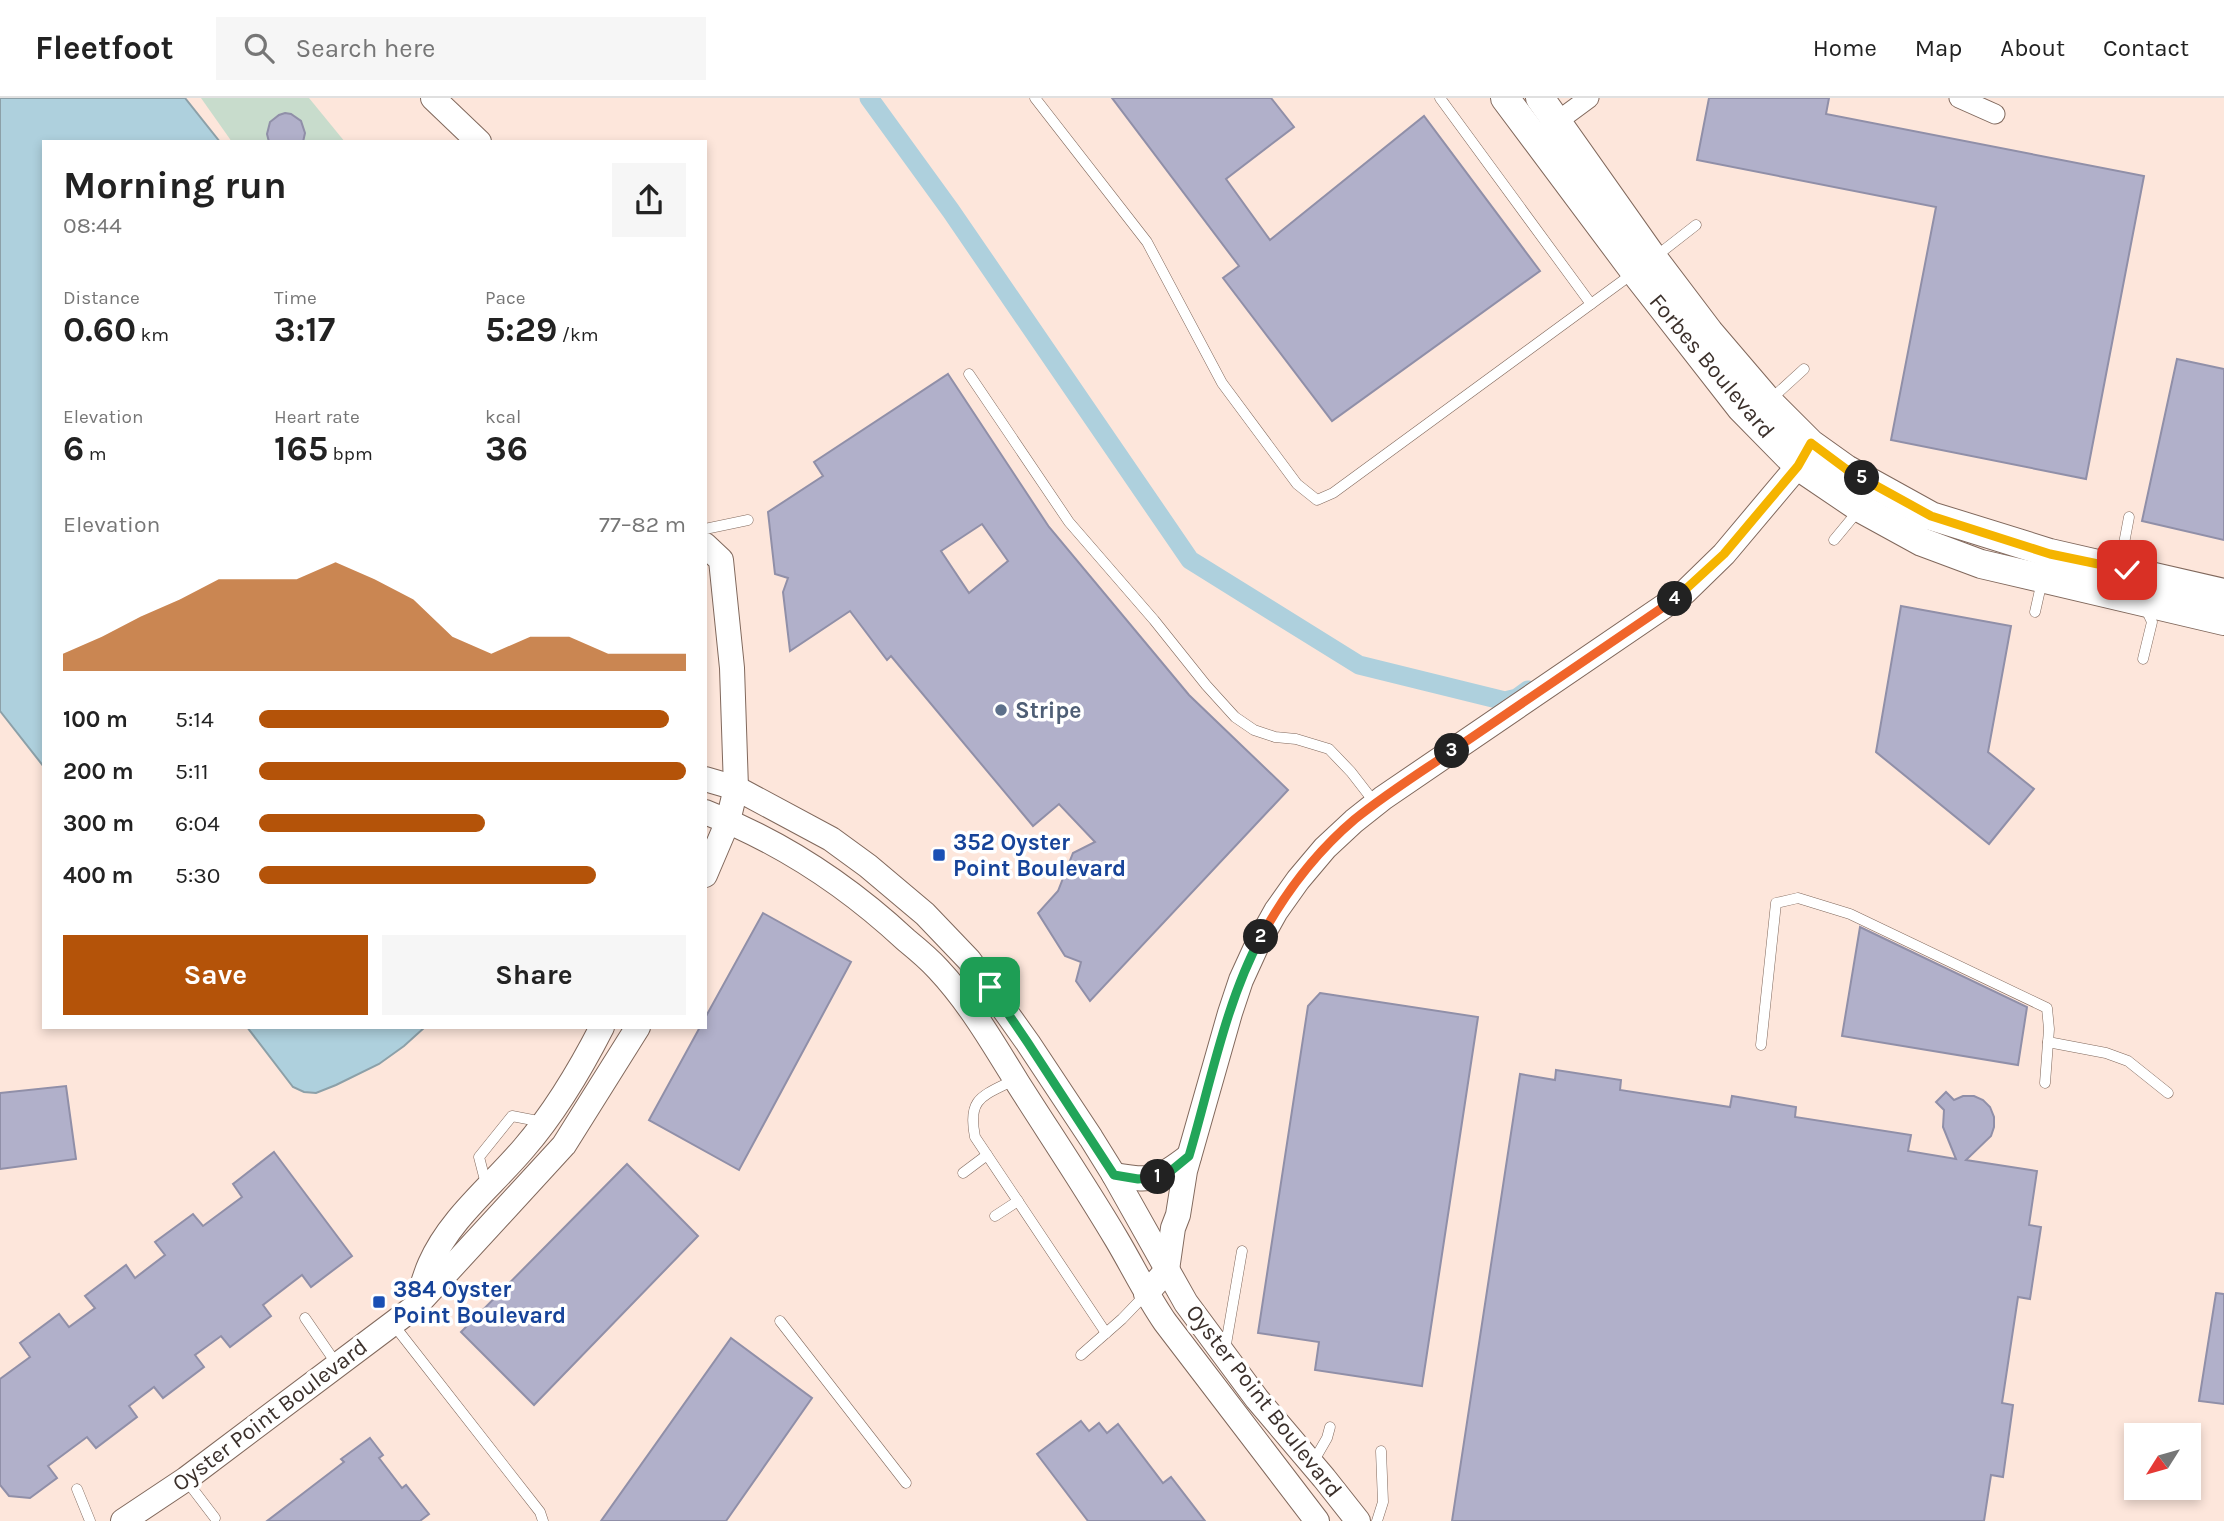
<!DOCTYPE html>
<html lang="en">
<head>
<meta charset="utf-8">
<style>
	:root { --surface:#fff; --page:#f6f6f6; --text:#222; --muted:#767676; --line:#e0e0e0; --accent:#b45309 }
	body { margin:0; font-family:Karla,sans-serif; background:var(--page); color:var(--text); height:100vh; display:flex; flex-direction:column; font-size:26px; white-space:nowrap }
	* { box-sizing:border-box; margin:0 }
	p { font-size:23px; color:var(--muted) }
	.icon { flex:none; width:38px; height:38px; fill:none; stroke:currentColor; stroke-width:2; stroke-linecap:round; stroke-linejoin:round }
	.map { position:relative; flex:1; overflow:hidden }
	.side { position:absolute; left:42px; top:42px; width:665px; height:889px; display:flex; flex-direction:column; background:var(--surface); border-radius:0px; box-shadow:0 4px 10px #0003 }
	.side>* { flex:none }
	.needle { width:46px; rotate:233deg }
	.tools { position:absolute; left:2124px; top:1325px; display:grid; gap:14px }
	.tools a { display:grid; place-items:center; width:77px; height:77px; border-radius:0px; background:var(--surface); box-shadow:0 4px 10px #0003; font-size:35px }
	.pin { position:absolute; display:grid; place-items:center; width:60px; height:60px; color:#fff; margin:-30px; border-radius:14px; box-shadow:0 4px 10px #0006 }
	.km { position:absolute; width:35px; height:35px; margin:-18px; border-radius:50%; background:#222; color:#fff; font-size:19px; line-height:35px; text-align:center }
	.round { display:grid; place-items:center; flex:none; width:74px; height:74px; border-radius:0px; background:var(--page) }
	.summary { display:flex; align-items:center; justify-content:space-between; height:119px; padding:0 21px }
	h1 { font-size:38px; font-weight:700; line-height:52px }
	.figures { display:grid; grid-template-columns:repeat(3,1fr); gap:10px; height:119px; padding:7px 21px }
	.figures div { display:grid; align-content:center }
	.figures b { font-size:35px; font-weight:700 }
	.figures small { font-size:19px; font-weight:400 }
	.figures p { font-size:19px }
	.chart { height:196px; padding:14px 21px }
	.chart p { display:flex; justify-content:space-between }
	.chart svg { width:100%; height:126px; margin-top:7px; fill:var(--accent); opacity:.7 }
	.action { display:flex; gap:14px; margin-top:auto; padding:14px 21px }
	.action a { flex:1; height:80px; border-radius:0px; background:var(--accent); color:#fff; font-size:28px; font-weight:700; line-height:80px; text-align:center }
	.action a+a { background:var(--page); color:var(--text) }
	ul { padding:0 21px; list-style:none; font-size:23px }
	li { display:grid; grid-template-columns:112px 84px 1fr; align-items:center; height:52px }
	li i { height:18px; border-radius:9px; background:var(--accent) }
	header { display:flex; align-items:center; gap:42px; box-sizing:border-box; height:98px; padding:0 35px; background:var(--surface); border-bottom:2px solid var(--line) }
	header strong { font-size:33px }
	nav { display:flex; gap:38px; margin-inline-start:auto; font-size:24px }
	.search { width:490px; height:63px; background:var(--page); display:flex; align-items:center; gap:18px; box-sizing:border-box; padding:0 24px; border-radius:0px; color:var(--muted); font-size:26px }
	.map>svg:first-child { display:block }
</style>
</head>
<body>
<header>
<strong>Fleetfoot</strong>
<div class="search"><svg class="icon" aria-label="search" viewBox="0 0 24 24"><circle cx="10" cy="10" r="6"/><path d="M15 15l6 6"/></svg>Search here</div>
<nav><a>Home</a><a>Map</a><a>About</a><a>Contact</a></nav>
</header>
<div class="map">
<svg width="2224" height="1423" viewBox="0 0 2224 1423">
	<rect width="100%" height="100%" fill="#fde6db"/>
	<polygon fill="#c8dccc" points="201,0 309,0 345,44 232,44"/>
	<g fill="#aed0dd" stroke="#8ca0a8" stroke-width="2">
		<polygon points="0,0 185,0 220,44 44,44 44,669 0,613"/>
		<polygon points="247,929 425,929 404,948 379,966 336,987 316,995 304,994 293,989"/>
	</g>
	<g fill="none" stroke-linecap="round" stroke-linejoin="round">
		<polyline stroke="#aed0dd" stroke-width="19" points="869,0 951,113 1190,462 1359,567 1505,603 1517,600 1528,592"/>
	</g>
	<g fill="#b1b0ca" stroke="#908fa8" stroke-width="2" fill-rule="evenodd">
		<polygon points="1112,0 1271,0 1294,29 1226,81 1270,142 1424,18 1540,173 1332,323 1223,180 1239,168"/>
		<polygon points="1709,0 1829,0 1826,16 2144,78 2086,381 1891,342 1936,109 1697,62"/>
		<polygon points="285,15 291,16 301,23 305,35 303,44 269,44 267,36 270,24 279,17"/>
		<polygon points="2177,261 2224,271 2224,442 2142,423"/>
		<path d="M 948,276 L 1049,429 L 1189,597 L 1288,692 L 1090,903 L 1076,883 L 1081,864 L 1065,858 L 1038,815 L 1058,793 L 1073,755 L 1095,744 L 1059,706 L 1033,728 L 891,558 L 887,562 L 850,513 L 790,553 L 783,494 L 788,480 L 775,476 L 768,414 L 823,378 L 814,364 ZM 982,426 L 1008,463 L 969,495 L 941,453 Z"/>
		<polygon points="1901,508 2011,528 1988,654 2034,691 1989,746 1876,654"/>
		<polygon points="763,815 851,864 739,1072 649,1022 700,929 705,929 705,920"/>
		<polygon points="1860,829 2027,909 2018,967 1842,938"/>
		<polygon points="1320,895 1478,919 1422,1288 1315,1272 1319,1244 1258,1235 1308,908"/>
		<polygon points="1556,972 1621,982 1620,992 1730,1009 1732,998 1796,1009 1795,1019 1911,1037 1908,1053 1956,1061 1943,1029 1944,1012 1936,1004 1946,994 1954,1002 1963,998 1974,998 1983,1002 1990,1009 1994,1019 1994,1029 1991,1038 1966,1062 2037,1073 2029,1127 2041,1129 2030,1201 2018,1199 2002,1305 2013,1307 2003,1379 1991,1377 1984,1423 1452,1423 1520,976 1555,982"/>
		<polygon points="66,988 76,1061 0,1071 0,995"/>
		<polygon points="274,1054 352,1158 311,1189 302,1177 263,1207 271,1218 230,1249 221,1238 195,1257 204,1269 163,1300 154,1289 129,1308 137,1319 96,1350 87,1339 48,1368 57,1380 30,1400 9,1398 0,1387 0,1281 30,1259 20,1245 59,1216 69,1229 95,1210 85,1198 126,1167 135,1180 165,1157 155,1144 193,1116 203,1128 242,1099 233,1086"/>
		<polygon points="627,1066 698,1138 534,1307 461,1234"/>
		<polygon points="2216,1195 2224,1196 2224,1306 2199,1303"/>
		<polygon points="731,1240 812,1300 726,1423 601,1423"/>
		<polygon points="1081,1323 1089,1333 1099,1325 1107,1335 1118,1326 1163,1385 1171,1379 1205,1423 1088,1423 1037,1356"/>
		<polygon points="370,1340 383,1357 379,1360 402,1390 406,1387 429,1416 420,1423 267,1423 344,1364 341,1361"/>
	</g>
	<g fill="none" stroke-linecap="round" stroke-linejoin="round">
		<defs>
			<g id="service">
				<polyline points="1035,0 1147,144 1222,285 1297,386 1317,402 1333,395 1632,176"/>
				<polyline points="1440,0 1591,206"/>
				<polyline points="1655,159 1696,127"/>
				<polyline points="969,276 1069,424 1154,522 1206,587 1235,619 1254,632 1275,639 1296,641 1329,651 1351,674 1375,705"/>
				<polyline points="1771,301 1804,271"/>
				<polyline points="705,431 748,422"/>
				<polyline points="1834,442 1858,413"/>
				<polyline points="2126,470 2122,456 2129,419"/>
				<polyline points="2035,514 2042,483"/>
				<polyline points="2143,561 2152,524 2145,509"/>
				<polyline points="2048,944 2106,955 2128,963 2168,995"/>
				<polyline points="1761,947 1776,805 1798,800 1850,816 2047,910 2049,931 2045,985"/>
				<path d="M 1016,981 C 983,998 967,999 975,1039 L 1106,1235"/>
				<polyline points="963,1075 987,1057"/>
				<polyline points="486,1086 479,1059 512,1018 543,1024"/>
				<polyline points="995,1118 1018,1103"/>
				<polyline points="305,1220 338,1268"/>
				<polyline points="780,1223 906,1385"/>
				<polyline points="393,1226 540,1414 543,1423"/>
				<polyline points="1225,1252 1242,1153"/>
				<polyline points="1081,1257 1122,1221 1146,1196"/>
				<polyline points="1312,1366 1327,1340 1330,1329"/>
				<polyline points="186,1382 215,1420"/>
				<polyline points="77,1391 90,1423"/>
				<polyline points="1377,1423 1383,1404 1381,1353"/>
			</g>
			<g id="minor">
				<polyline points="1959,0 1995,16"/>
				<polyline points="1547,31 1589,0"/>
			</g>
			<g id="tertiary">
				<polyline points="433,0 479,44"/>
				<polyline points="705,447 721,462 732,570 736,690 728,723 705,777"/>
				<polyline points="705,681 736,690 831,741 868,768 925,816 969,862 1028,945 1091,1040 1114,1077 1186,1205 1257,1301 1324,1380 1358,1423"/>
				<path d="M 705,714 C 780,743 848,788 906,842 C 917,851 928,860 938,871 C 969,904 993,945 1017,984 C 1050,1036 1085,1088 1117,1142 C 1133,1169 1147,1198 1165,1224 L 1317,1423"/>
				<path d="M 1114,1077 C 1153,1084 1158,1082 1189,1058"/>
				<polyline points="1146,1196 1167,1172 1173,1130 1178,1117 1185,1073 1230,915 1241,882 1257,847 1276,813 1298,782 1325,750 1354,723 1383,700 1685,494 1724,456 1798,368 1807,352"/>
				<path d="M 418,1201 C 422,1189 425,1177 430,1166 C 450,1120 493,1087 524,1050 C 556,1013 580,972 602,929"/>
				<polyline points="123,1423 186,1381 416,1208 564,1047 638,929"/>
			</g>
			<g id="secondary">
				<polyline points="1505,0 1635,174 1741,310 1798,368 1860,410 1922,444 1981,466 2224,523"/>
				<polyline points="1540,0 1653,160 1709,234 1768,303 1811,346 1846,371 1931,418 2050,455 2224,495"/>
			</g>
		</defs>
		<use href="#service" stroke="#80685c" stroke-width="11"/>
		<use href="#minor" stroke="#80685c" stroke-width="21"/>
		<use href="#tertiary" stroke="#80685c" stroke-width="26"/>
		<use href="#secondary" stroke="#80685c" stroke-width="30"/>
		<use href="#service" stroke="#fff" stroke-width="10"/>
		<use href="#minor" stroke="#fff" stroke-width="19"/>
		<use href="#tertiary" stroke="#fff" stroke-width="24"/>
		<use href="#secondary" stroke="#fff" stroke-width="28"/>
	</g>
	<g fill="none" stroke-linecap="round" stroke-linejoin="round">
		<defs>
			<polyline id="split-1" points="990,889 1028,945 1114,1077 1138,1081 1158,1079"/>
			<path id="split-2" d="M 1158,1079 L 1172,1072 L 1189,1058 C 1210,987 1226,903 1261,839"/>
			<path id="split-3" d="M 1261,839 C 1285,795 1316,754 1355,721 C 1386,696 1419,675 1452,653"/>
			<polyline id="split-4" points="1452,653 1675,501"/>
			<polyline id="split-5" points="1675,501 1724,456 1798,368 1811,345 1846,371 1862,380"/>
			<polyline id="split-6" points="1862,380 1931,418 2050,456 2127,472"/>
		</defs>
		<use href="#split-1" stroke="#fff" stroke-width="14"/>
		<use href="#split-2" stroke="#fff" stroke-width="14"/>
		<use href="#split-3" stroke="#fff" stroke-width="14"/>
		<use href="#split-4" stroke="#fff" stroke-width="14"/>
		<use href="#split-5" stroke="#fff" stroke-width="14"/>
		<use href="#split-6" stroke="#fff" stroke-width="14"/>
		<use href="#split-1" stroke="#22a559" stroke-width="9"/>
		<use href="#split-2" stroke="#22a559" stroke-width="9"/>
		<use href="#split-3" stroke="#f0652b" stroke-width="9"/>
		<use href="#split-4" stroke="#f0652b" stroke-width="9"/>
		<use href="#split-5" stroke="#f5b400" stroke-width="9"/>
		<use href="#split-6" stroke="#f5b400" stroke-width="9"/>
	</g>
	<circle fill="#5c6f8a" stroke="#fff" stroke-width="2.5" cx="1001" cy="612" r="7"/>
	<g fill="#1a4fb4" stroke="#fff" stroke-width="2.5">
		<rect x="932" y="750" width="14" height="14" rx="3.5"/>
		<rect x="372" y="1197" width="14" height="14" rx="3.5"/>
	</g>
	<g text-anchor="middle" dominant-baseline="central" stroke-width="7" stroke-linejoin="round" paint-order="stroke">
		<g font-size="23" fill="#3b302b" stroke="#fff">
			<text transform="translate(1712 268) rotate(50)">Forbes Boulevard</text>
			<text transform="translate(1264 1303) rotate(52)">Oyster Point Boulevard</text>
			<text transform="translate(270 1317) rotate(-37)">Oyster Point Boulevard</text>
		</g>
		<g font-size="23" font-weight="bold" fill="#4e5e75" stroke="#fff" text-anchor="start">
			<text x="1015" y="612">Stripe</text>
		</g>
		<g font-size="23" font-weight="bold" fill="#164399" stroke="#fff" text-anchor="start">
			<text x="953" y="744">352 Oyster<tspan x="953" dy="26">Point Boulevard</tspan></text>
			<text x="393" y="1191">384 Oyster<tspan x="393" dy="26">Point Boulevard</tspan></text>
		</g>
	</g>
</svg>
<div class="tools">
<a><svg class="needle" viewBox="-14 -14 28 28"><path d="M0-13l5 13h-10z" fill="#e53935"/><path d="M0 13l5-13h-10z" fill="#767676"/></svg></a>
</div>
<div class="pin" style="left:990px;top:889px;background:#1e9e55"><svg class="icon" aria-label="arrive" viewBox="0 0 24 24"><path d="M6 21V4h12l-3 4 3 4H6"/></svg></div>
<div class="pin" style="left:2127px;top:472px;background:#d93025"><svg class="icon" aria-label="check" viewBox="0 0 24 24"><path d="M5 12l5 5 9-10"/></svg></div>
<b class="km" style="left:1158px;top:1079px">1</b>
<b class="km" style="left:1261px;top:839px">2</b>
<b class="km" style="left:1452px;top:653px">3</b>
<b class="km" style="left:1675px;top:501px">4</b>
<b class="km" style="left:1862px;top:380px">5</b>
<section class="side">
<div class="summary"><div><h1>Morning run</h1><p>08:44</p></div><a class="round"><svg class="icon" aria-label="share" viewBox="0 0 24 24"><path d="M12 15V3M7 8l5-5 5 5M5 13v7h14v-7"/></svg></a></div>
<div class="figures">
<div><p>Distance</p><b>0.60<small> km</small></b></div>
<div><p>Time</p><b>3:17</b></div>
<div><p>Pace</p><b>5:29<small> /km</small></b></div>
</div>
<div class="figures">
<div><p>Elevation</p><b>6<small> m</small></b></div>
<div><p>Heart rate</p><b>165<small> bpm</small></b></div>
<div><p>kcal</p><b>36</b></div>
</div>
<div class="chart"><p><span>Elevation</span>77–82 m</p>
<svg viewBox="0 0 160 44" preserveAspectRatio="none"><path d="M0 44V38L10 32L20 25L30 19L40 12L50 12L60 12L70 6L80 12L90 19L100 32L110 38L120 32L130 32L140 38L150 38L160 38V44z"/></svg>
</div>
<ul>
<li><b>100 m</b>5:14<i style="width:96%"></i></li>
<li><b>200 m</b>5:11<i style="width:100%"></i></li>
<li><b>300 m</b>6:04<i style="width:53%"></i></li>
<li><b>400 m</b>5:30<i style="width:79%"></i></li>
</ul>
<div class="action"><a>Save</a><a>Share</a></div>
</section>
</div>
</body>
</html>
